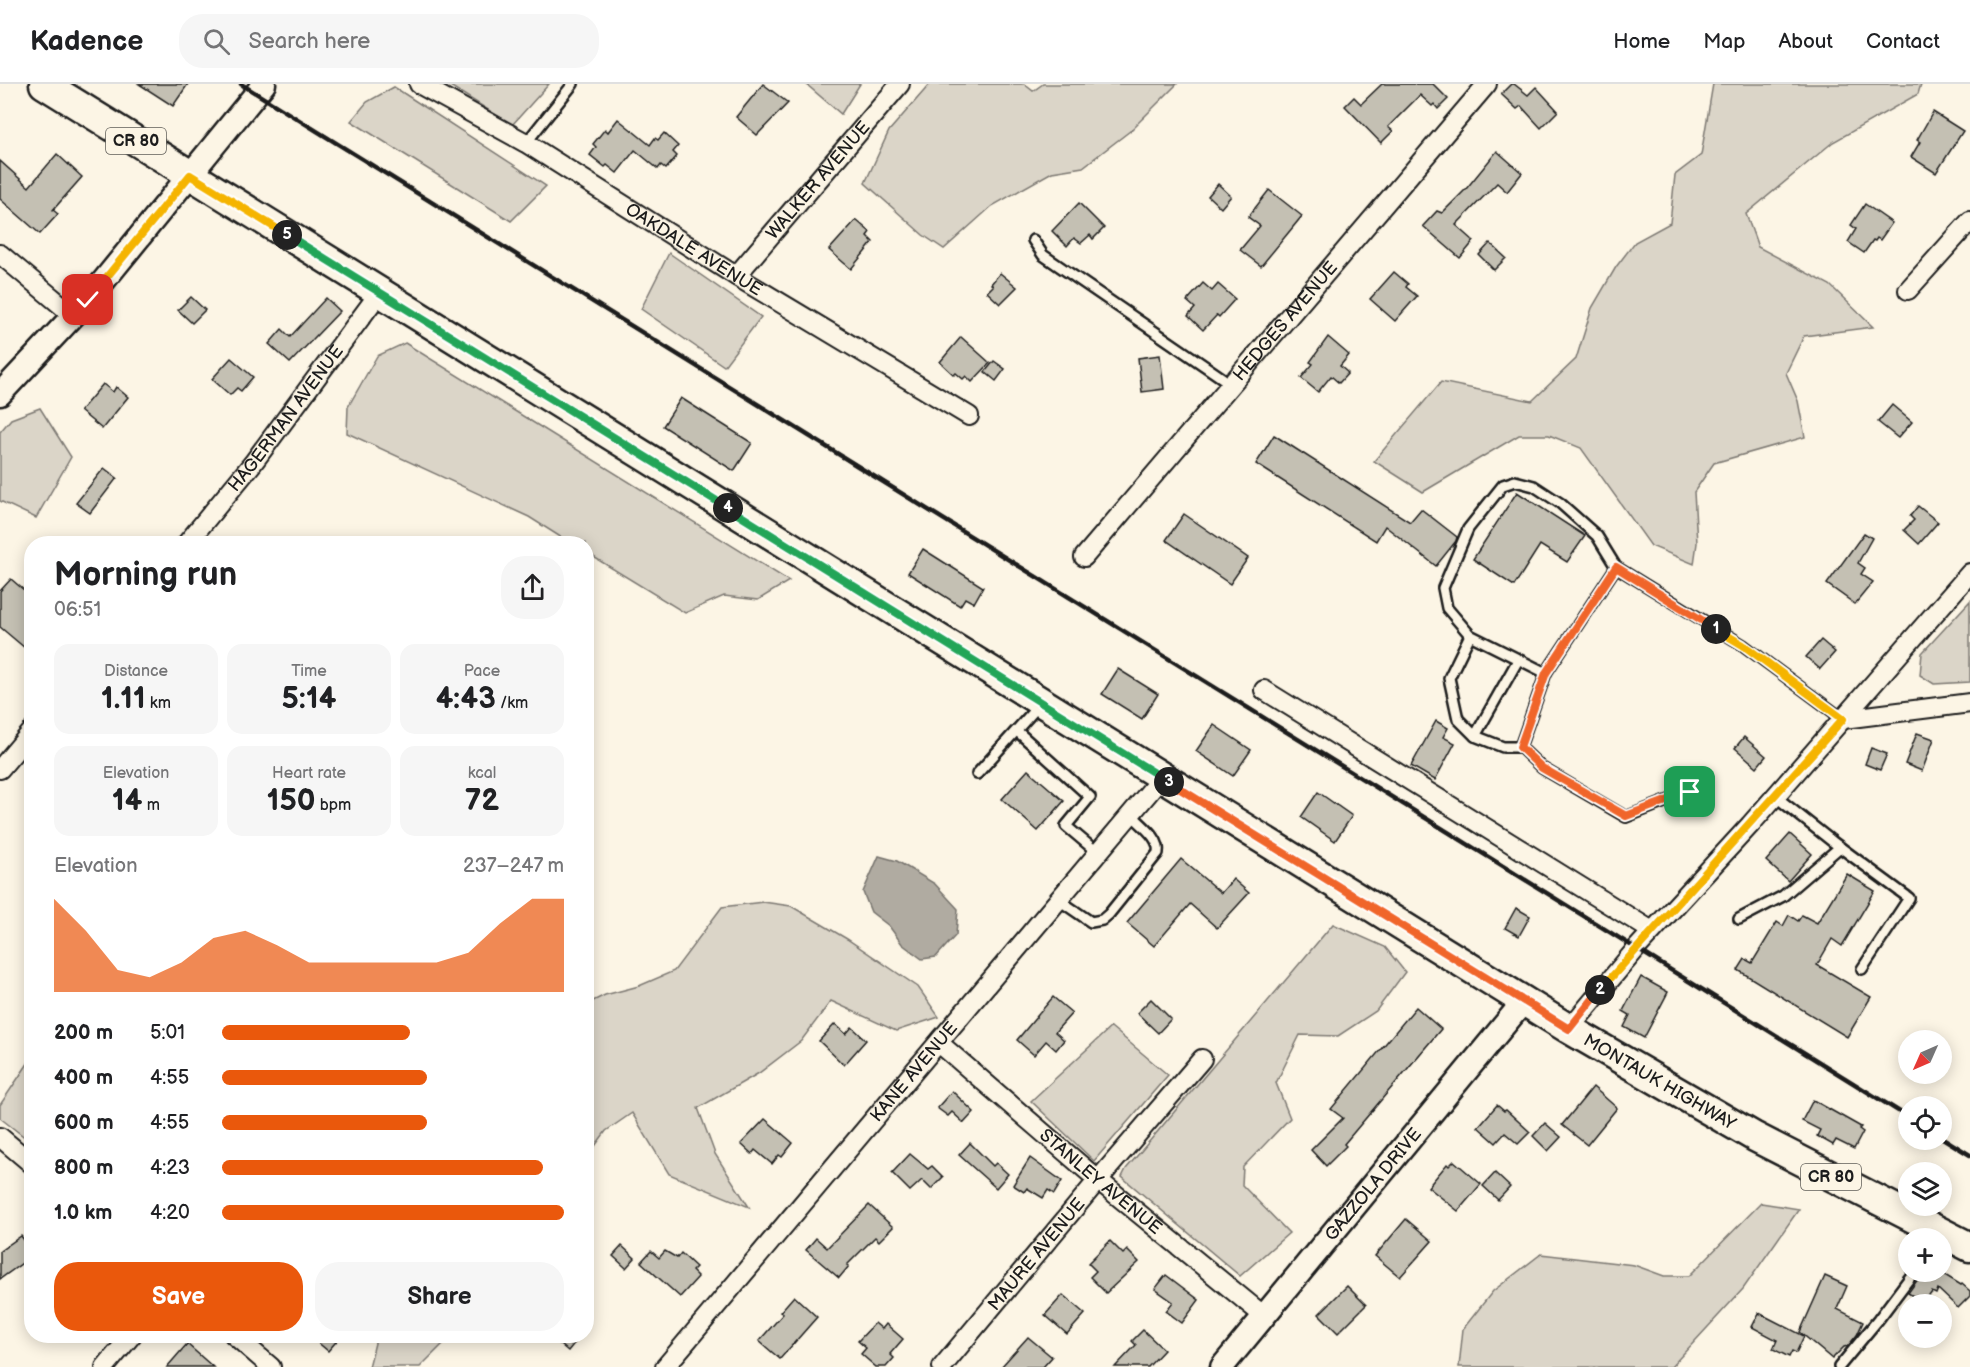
<!DOCTYPE html>
<html lang="en">
<head>
<meta charset="utf-8">
<style>
	:root { --surface:#fff; --page:#f6f6f6; --text:#202124; --muted:#757577; --line:#e0e0e0; --accent:#ea580c }
	body { margin:0; font-family:"Balsamiq Sans",sans-serif; background:var(--page); color:var(--text); height:100vh; display:flex; flex-direction:column; font-size:22px; white-space:nowrap }
	* { box-sizing:border-box; margin:0 }
	p { font-size:20px; color:var(--muted) }
	.icon { flex:none; width:33px; height:33px; fill:none; stroke:currentColor; stroke-width:2; stroke-linecap:round; stroke-linejoin:round }
	.map { position:relative; flex:1; overflow:hidden }
	.details { position:absolute; left:24px; top:452px; width:570px; height:807px; display:flex; flex-direction:column; background:var(--surface); border-radius:24px; box-shadow:0 3px 15px #0003 }
	.details>* { flex:none }
	.needle { width:39px; rotate:225deg }
	.controls { position:absolute; left:1898px; top:946px; display:grid; gap:12px }
	.controls a { display:grid; place-items:center; width:54px; height:54px; border-radius:50%; background:var(--surface); box-shadow:0 3px 15px #0003; font-size:30px }
	.pin { position:absolute; display:grid; place-items:center; width:51px; height:51px; color:#fff; margin:-26px; border-radius:12px; box-shadow:0 3px 9px #0006 }
	.km { position:absolute; width:30px; height:30px; margin:-15px; border-radius:50%; background:#222; color:#fff; font-size:16px; line-height:30px; text-align:center }
	.round { display:grid; place-items:center; flex:none; width:63px; height:63px; border-radius:24px; background:var(--page) }
	.head { display:flex; align-items:center; justify-content:space-between; height:102px; padding:0 30px }
	h1 { font-size:33px; font-weight:600; line-height:45px }
	.figures { display:grid; grid-template-columns:repeat(3,1fr); gap:9px; height:102px; padding:6px 30px }
	.figures div { display:grid; align-content:center; border-radius:15px; background:var(--page); text-align:center }
	.figures b { font-size:30px; font-weight:600 }
	.figures small { font-size:16px; font-weight:400 }
	.figures p { font-size:16px }
	.chart { height:168px; padding:12px 30px }
	.chart p { display:flex; justify-content:space-between }
	.chart svg { width:100%; height:108px; margin-top:6px; fill:var(--accent); opacity:.7 }
	.action { display:flex; gap:12px; margin-top:auto; padding:12px 30px }
	.action a { flex:1; height:69px; border-radius:24px; background:var(--accent); color:#fff; font-size:24px; font-weight:600; line-height:69px; text-align:center }
	.action a+a { background:var(--page); color:var(--text) }
	ul { padding:0 30px; list-style:none; font-size:20px }
	li { display:grid; grid-template-columns:96px 72px 1fr; align-items:center; height:45px }
	li i { height:15px; border-radius:8px; background:var(--accent) }
	header { display:flex; align-items:center; gap:36px; box-sizing:border-box; height:84px; padding:0 30px; background:var(--surface); border-bottom:2px solid var(--line) }
	header strong { font-size:28px }
	nav { display:flex; gap:33px; margin-inline-start:auto; font-size:21px }
	.search { width:420px; height:54px; background:var(--page); display:flex; align-items:center; gap:15px; box-sizing:border-box; padding:0 21px; border-radius:24px; color:var(--muted); font-size:22px }
	.map>svg:first-child { display:block }
</style>
</head>
<body>
<header>
<strong>Kadence</strong>
<div class="search"><svg class="icon" aria-label="search" viewBox="0 0 24 24"><circle cx="10" cy="10" r="6"/><path d="M15 15l6 6"/></svg>Search here</div>
<nav><a>Home</a><a>Map</a><a>About</a><a>Contact</a></nav>
</header>
<div class="map">
<svg width="1970" height="1283" viewBox="0 0 1970 1283">
	<rect width="100%" height="100%" fill="#fcf5e5"/>
	<filter id="ink" filterUnits="userSpaceOnUse"><feTurbulence type="fractalNoise" baseFrequency=".0167" numOctaves="2"/><feDisplacementMap in="SourceGraphic" scale="12" xChannelSelector="R" yChannelSelector="G"/><feConvolveMatrix kernelMatrix="1 2 1 2 8 2 1 2 1" color-interpolation-filters="sRGB"/></filter>
	<g filter="url(#ink)">
		<g fill="#dbd5c8" stroke="#7c7872" stroke-width="1.5">
			<polygon points="447,0 549,0 512,41"/>
			<polygon points="806,0 860,0 841,30"/>
			<polygon points="930,0 1024,0 1033,7 1043,0 1177,0 1130,47 1083,83 1052,88 992,122 944,165 923,151 865,99 889,47"/>
			<polygon points="1713,0 1921,0 1918,10 1833,58 1746,130 1758,163 1830,201 1873,243 1804,252 1786,289 1798,317 1805,353 1714,379 1694,408 1697,459 1694,480 1651,462 1581,364 1549,351 1519,351 1423,408 1374,377 1441,298 1532,317 1576,275 1592,224 1616,183 1635,158 1670,139 1675,91 1701,71"/>
			<polygon points="394,3 546,102 511,137 351,37 367,18"/>
			<polygon points="669,169 761,233 724,282 641,225"/>
			<polygon points="405,259 789,497 758,516 724,512 685,529 587,469 586,459 570,459 529,433 347,349 348,323 377,272"/>
			<polygon points="40,324 71,373 36,434 0,417 0,348 11,335"/>
			<polygon points="1970,517 1970,598 1934,600 1920,591 1922,569"/>
			<polygon points="763,818 791,822 847,855 918,903 939,933 896,947 831,917 801,957 759,989 698,1024 715,1070 749,1123 669,1090 632,1029 606,1047 587,1073 587,920 605,911 639,902 674,887 722,823"/>
			<polygon points="1333,840 1385,863 1405,888 1376,927 1338,952 1300,951 1276,999 1290,1034 1243,1083 1242,1101 1289,1149 1240,1192 1122,1093 1126,1085"/>
			<polygon points="1111,943 1168,991 1094,1077 1031,1017"/>
			<polygon points="31,975 32,1058 31,1058 0,1034 0,1021"/>
			<polygon points="1761,1119 1799,1125 1743,1205 1671,1283 1459,1283 1463,1245 1493,1207 1541,1170 1634,1181 1664,1192 1689,1192"/>
			<polygon points="377,1251 452,1251 420,1283 369,1283"/>
		</g>
		<polygon fill="#b0aba1" stroke="#75726c" stroke-width="1.5" points="879,772 897,777 935,800 958,825 956,851 936,873 922,875 902,860 889,842 871,828 863,808"/>
		<g fill="#c4c0b3" stroke="#1c1c1c" stroke-width="1.5">
			<polygon points="139,0 188,0 173,22"/>
			<polygon points="763,0 788,19 757,51 736,33"/>
			<polygon points="1382,0 1433,0 1448,15 1438,25 1434,20 1432,22 1420,11 1388,43 1393,47 1381,59 1345,22 1354,13 1361,20"/>
			<polygon points="1511,0 1514,0 1528,11 1536,3 1558,27 1541,44 1521,22 1517,25 1501,10"/>
			<polygon points="1933,28 1963,47 1936,89 1911,73 1920,58 1917,56"/>
			<polygon points="618,35 650,61 655,54 658,56 664,49 678,62 673,68 677,72 666,85 661,81 658,85 635,66 617,89 607,81 605,83 590,71 596,63 593,60 605,45 608,48"/>
			<polygon points="1497,67 1522,89 1507,108 1497,99 1456,141 1474,157 1460,174 1423,142 1437,127 1442,129 1466,105"/>
			<polygon points="57,70 82,93 53,126 58,130 40,150 0,115 0,77 29,103"/>
			<polygon points="1218,100 1231,112 1221,124 1208,112"/>
			<polygon points="1269,106 1302,132 1261,182 1240,166 1260,142 1248,133"/>
			<polygon points="1079,119 1104,144 1093,155 1090,151 1081,159 1074,154 1067,162 1052,147"/>
			<polygon points="1865,120 1892,139 1880,156 1877,154 1875,157 1873,156 1864,169 1848,158 1856,145 1851,141"/>
			<polygon points="856,136 870,148 867,152 873,158 851,185 829,166"/>
			<polygon points="1490,159 1506,174 1494,186 1479,171"/>
			<polygon points="1394,188 1408,200 1406,203 1417,212 1395,237 1370,215"/>
			<polygon points="1000,189 1017,203 1000,220 987,208 993,202 991,200"/>
			<polygon points="1203,199 1212,207 1218,200 1235,215 1219,233 1217,231 1203,246 1188,232 1195,224 1187,217"/>
			<polygon points="191,213 205,226 192,239 178,226"/>
			<polygon points="326,214 340,227 290,279 269,260 282,245 290,253"/>
			<polygon points="961,253 990,279 972,298 966,292 963,295 956,289 954,291 940,278"/>
			<polygon points="1328,253 1349,271 1340,282 1348,289 1339,299 1331,292 1318,308 1301,294 1313,280 1310,278"/>
			<polygon points="1160,271 1164,305 1142,308 1138,274"/>
			<polygon points="231,274 253,293 241,307 237,304 230,311 212,295"/>
			<polygon points="994,277 1005,285 996,297 985,288"/>
			<polygon points="103,300 113,308 116,303 128,313 102,345 80,327"/>
			<polygon points="681,314 752,359 734,387 663,342"/>
			<polygon points="1892,321 1912,338 1898,354 1878,338"/>
			<polygon points="1274,351 1410,438 1421,425 1457,453 1456,457 1436,482 1385,442 1376,457 1256,380"/>
			<polygon points="104,384 117,394 90,429 76,419"/>
			<polygon points="1517,408 1585,452 1567,478 1540,461 1514,502 1473,475"/>
			<polygon points="1918,422 1938,438 1919,460 1904,446 1914,436 1910,432"/>
			<polygon points="1184,430 1248,474 1230,500 1166,456"/>
			<polygon points="1864,449 1872,454 1858,479 1865,484 1861,490 1873,498 1855,520 1827,500"/>
			<polygon points="923,465 983,503 974,519 965,514 960,522 908,489"/>
			<polygon points="11,495 32,513 32,570 0,543 0,507"/>
			<polygon points="1821,556 1835,568 1820,585 1806,573"/>
			<polygon points="1118,585 1158,610 1142,635 1102,610"/>
			<polygon points="1436,637 1448,644 1443,653 1455,659 1435,696 1411,682"/>
			<polygon points="1214,641 1251,666 1233,692 1196,667"/>
			<polygon points="1917,649 1934,655 1922,687 1905,680"/>
			<polygon points="1744,653 1766,672 1757,683 1735,664"/>
			<polygon points="1871,664 1887,670 1880,686 1865,680"/>
			<polygon points="1028,686 1064,717 1038,747 1002,715"/>
			<polygon points="1318,708 1352,732 1335,757 1301,733"/>
			<polygon points="1790,750 1812,770 1788,797 1766,777"/>
			<polygon points="1181,775 1221,809 1233,795 1249,809 1217,844 1190,820 1154,862 1127,839"/>
			<polygon points="1847,790 1875,807 1842,862 1832,855 1817,881 1871,913 1847,953 1738,886 1745,875 1752,879 1777,838 1783,842 1789,831 1798,837 1802,831 1817,839"/>
			<polygon points="1516,824 1530,832 1519,852 1505,844"/>
			<polygon points="1641,893 1668,908 1644,954 1624,943 1630,931 1623,927"/>
			<polygon points="1053,913 1072,929 1055,948 1064,956 1056,966 1046,957 1034,971 1017,956"/>
			<polygon points="1151,915 1171,935 1158,949 1137,929"/>
			<polygon points="1416,923 1441,945 1344,1060 1346,1062 1326,1082 1311,1066 1343,1034 1331,1025"/>
			<polygon points="835,940 846,950 852,943 866,956 844,981 819,957"/>
			<polygon points="1593,1003 1617,1024 1587,1061 1562,1041"/>
			<polygon points="952,1007 974,1028 964,1039 952,1028 948,1032 937,1024"/>
			<polygon points="1813,1016 1861,1043 1859,1045 1863,1048 1854,1065 1836,1056 1833,1061 1817,1052 1820,1046 1802,1037"/>
			<polygon points="1497,1021 1504,1027 1506,1026 1530,1048 1518,1060 1505,1049 1496,1059 1478,1043"/>
			<polygon points="765,1035 793,1059 782,1073 779,1071 772,1080 755,1066 752,1070 741,1060"/>
			<polygon points="1545,1039 1561,1053 1548,1067 1533,1052"/>
			<polygon points="970,1059 993,1082 996,1079 1008,1090 996,1104 959,1071"/>
			<polygon points="910,1070 928,1085 932,1082 943,1093 931,1105 922,1096 910,1107 892,1089"/>
			<polygon points="1030,1074 1062,1097 1054,1110 1048,1106 1043,1114 1027,1104 1024,1108 1013,1101"/>
			<polygon points="1454,1077 1481,1100 1458,1127 1428,1103 1447,1080 1449,1082"/>
			<polygon points="1495,1089 1510,1103 1498,1116 1483,1102"/>
			<polygon points="869,1121 893,1143 879,1157 875,1153 847,1181 849,1182 839,1194 806,1166 816,1154 827,1164"/>
			<polygon points="1406,1135 1432,1157 1400,1193 1375,1172"/>
			<polygon points="21,1152 32,1166 32,1172 0,1195 0,1167"/>
			<polygon points="1110,1157 1123,1170 1127,1166 1139,1178 1106,1209 1090,1193 1096,1187 1088,1179"/>
			<polygon points="622,1162 635,1174 626,1184 613,1172"/>
			<polygon points="651,1167 659,1174 665,1167 677,1174 681,1169 696,1183 692,1187 698,1193 680,1213 641,1178"/>
			<polygon points="1923,1188 1940,1188 1961,1201 1962,1200 1970,1207 1970,1212 1958,1224 1938,1205 1936,1210 1932,1208 1924,1219 1908,1209"/>
			<polygon points="1166,1191 1199,1216 1182,1239 1166,1227 1173,1218 1155,1205"/>
			<polygon points="1825,1192 1847,1202 1837,1225 1863,1238 1857,1251 1848,1262 1844,1263 1832,1275 1800,1248"/>
			<polygon points="1347,1202 1366,1221 1338,1249 1319,1230"/>
			<polygon points="1063,1211 1085,1230 1067,1250 1045,1231"/>
			<polygon points="794,1212 817,1233 780,1275 759,1257 783,1230 780,1228"/>
			<polygon points="1759,1229 1804,1252 1796,1269 1792,1267 1789,1273 1773,1265 1777,1256 1752,1243"/>
			<polygon points="875,1239 882,1245 886,1240 903,1255 890,1270 894,1274 886,1283 876,1283 861,1270 866,1264 858,1257"/>
			<polygon points="1143,1246 1164,1266 1148,1283 1115,1283 1136,1261 1132,1257"/>
			<polygon points="309,1251 342,1251 328,1267"/>
			<polygon points="549,1251 581,1251 568,1267"/>
			<polygon points="1028,1253 1052,1273 1043,1283 1001,1283"/>
			<polygon points="187,1260 213,1283 167,1283"/>
		</g>
		<g fill="none" stroke-linecap="round" stroke-linejoin="round">
			<defs>
				<g id="service">
					<polyline points="526,59 573,0"/>
					<polyline points="1033,156 1043,171 1231,300"/>
					<polyline points="1616,483 1546,589 1470,551 1447,524 1443,504 1468,445 1503,401 1515,397 1534,402 1560,419 1597,452 1616,483 1743,561 1843,635"/>
					<polyline points="1470,551 1449,594 1458,635 1475,652 1503,663 1520,663"/>
					<polyline points="1546,589 1520,663 1542,684 1626,733 1690,708"/>
					<polyline points="1017,647 1090,713 1066,742 1098,769"/>
					<polyline points="1475,652 1518,576"/>
					<polyline points="977,690 1040,620"/>
					<polyline points="1775,712 1833,758 1909,814 1862,885"/>
					<path d="M 1059,816 L 1091,838 L 1102,836 L 1109,830 L 1158,769 C 1161,754 1141,741 1131,730"/>
					<polyline points="1739,835 1783,812 1840,763"/>
					<polyline points="1839,1283 1878,1236 1914,1188"/>
				</g>
				<g id="minor">
					<path id="s1" d="M 419,0 L 526,59 L 736,192 L 969,332"/>
					<polyline points="0,170 73,231"/>
					<path id="s2" d="M 736,192 L 900,0"/>
					<polyline points="1908,206 1970,137"/>
					<path id="s3" d="M 187,459 L 253,379 L 380,208"/>
					<path id="s4" d="M 1084,473 L 1487,0"/>
					<polyline points="1264,606 1652,847"/>
					<polyline points="1843,635 1970,619"/>
					<polyline points="0,685 32,647"/>
					<polyline points="1569,945 1636,865 1750,741 1970,489"/>
					<path id="s5" d="M 939,959 L 1098,1096 L 1264,1232"/>
					<polyline points="0,1053 32,1080"/>
					<polyline points="234,1251 271,1283"/>
					<polyline points="105,1283 132,1251"/>
					<path id="s6" d="M 665,1283 L 1162,693"/>
					<path id="s7" d="M 942,1283 L 1098,1096 L 1202,975"/>
				</g>
				<g id="tertiary">
					<polyline points="0,310 88,216 264,0"/>
					<path id="s8" d="M 1222,1283 L 1524,917"/>
				</g>
				<g id="primary">
					<path id="s9" d="M 44,0 L 1569,945 L 1755,1053 L 1970,1163"/>
				</g>
			</defs>
			<use href="#service" stroke="#1c1c1c" stroke-width="14"/>
			<use href="#minor" stroke="#1c1c1c" stroke-width="22"/>
			<use href="#tertiary" stroke="#1c1c1c" stroke-width="27"/>
			<use href="#primary" stroke="#1c1c1c" stroke-width="33"/>
			<use href="#service" stroke="#fcf5e5" stroke-width="9"/>
			<use href="#minor" stroke="#fcf5e5" stroke-width="18"/>
			<use href="#tertiary" stroke="#fcf5e5" stroke-width="22"/>
			<use href="#primary" stroke="#fcf5e5" stroke-width="28"/>
			<g stroke="#1c1c1c" stroke-width="4.5">
				<polyline points="241,0 1908,1033"/>
				<polyline points="1941,1053 1970,1071"/>
			</g>
		</g>
	</g>
	<g fill="none" stroke-linecap="round" stroke-linejoin="round" filter="url(#ink)">
		<defs>
			<polyline id="split-1" points="1690,708 1626,732 1542,684 1520,663 1546,589 1616,483 1716,545"/>
			<polyline id="split-2" points="1600,906 1843,635 1743,561 1716,545"/>
			<polyline id="split-3" points="1169,698 1569,945 1600,906"/>
			<polyline id="split-4" points="728,424 1169,698"/>
			<polyline id="split-5" points="287,151 728,424"/>
			<polyline id="split-6" points="88,216 190,91 287,151"/>
		</defs>
		<use href="#split-1" stroke="#fff" stroke-width="12"/>
		<use href="#split-2" stroke="#fff" stroke-width="12"/>
		<use href="#split-3" stroke="#fff" stroke-width="12"/>
		<use href="#split-4" stroke="#fff" stroke-width="12"/>
		<use href="#split-5" stroke="#fff" stroke-width="12"/>
		<use href="#split-6" stroke="#fff" stroke-width="12"/>
		<use href="#split-1" stroke="#f0652b" stroke-width="8"/>
		<use href="#split-2" stroke="#f5b400" stroke-width="8"/>
		<use href="#split-3" stroke="#f0652b" stroke-width="8"/>
		<use href="#split-4" stroke="#22a559" stroke-width="8"/>
		<use href="#split-5" stroke="#22a559" stroke-width="8"/>
		<use href="#split-6" stroke="#f5b400" stroke-width="8"/>
	</g>
	<g text-anchor="middle" dominant-baseline="central" stroke-width="5" stroke-linejoin="round" paint-order="stroke">
		<g fill="#fcf5e5" stroke="#5f5d58" stroke-width="1.5">
			<rect x="106" y="44" width="60" height="26" rx="4.5"/>
			<rect x="1801" y="1080" width="60" height="26" rx="4.5"/>
		</g>
		<g font-size="16" font-weight="bold" fill="#1c1c1c">
			<text x="136" y="57">CR 80</text>
			<text x="1831" y="1093">CR 80</text>
		</g>
		<g font-size="18" fill="#1c1c1c" stroke="#fcf5e5">
			<text stroke="none"><textPath href="#s2" startOffset="126">WALKER AVENUE</textPath></text>
			<text stroke="none"><textPath href="#s1" startOffset="321">OAKDALE AVENUE</textPath></text>
			<text stroke="none"><textPath href="#s4" startOffset="310">HEDGES AVENUE</textPath></text>
			<text stroke="none"><textPath href="#s3" startOffset="159">HAGERMAN AVENUE</textPath></text>
			<text stroke="none"><textPath href="#s6" startOffset="386">KANE AVENUE</textPath></text>
			<text stroke="none"><textPath href="#s9" startOffset="1899">MONTAUK HIGHWAY</textPath></text>
			<text stroke="none"><textPath href="#s5" startOffset="213">STANLEY AVENUE</textPath></text>
			<text stroke="none"><textPath href="#s8" startOffset="237">GAZZOLA DRIVE</textPath></text>
			<text stroke="none"><textPath href="#s7" startOffset="147">MAURE AVENUE</textPath></text>
		</g>
	</g>
</svg>
<div class="controls">
<a><svg class="needle" viewBox="-14 -14 28 28"><path d="M0-13l5 13h-10z" fill="#e53935"/><path d="M0 13l5-13h-10z" fill="#757577"/></svg></a>
<a><svg class="icon" aria-label="locate" viewBox="0 0 24 24"><circle cx="12" cy="12" r="6"/><path d="M12 2v4M12 18v4M2 12h4M18 12h4"/></svg></a>
<a><svg class="icon" aria-label="layers" viewBox="0 0 24 24"><path d="M12 4l9 5-9 5-9-5zM3 14l9 5 9-5"/></svg></a>
<a>+</a>
<a>−</a>
</div>
<div class="pin" style="left:1690px;top:708px;background:#1e9e55"><svg class="icon" aria-label="arrive" viewBox="0 0 24 24"><path d="M6 21V4h12l-3 4 3 4H6"/></svg></div>
<div class="pin" style="left:88px;top:216px;background:#d93025"><svg class="icon" aria-label="check" viewBox="0 0 24 24"><path d="M5 12l5 5 9-10"/></svg></div>
<b class="km" style="left:1716px;top:545px">1</b>
<b class="km" style="left:1600px;top:906px">2</b>
<b class="km" style="left:1169px;top:698px">3</b>
<b class="km" style="left:728px;top:424px">4</b>
<b class="km" style="left:287px;top:151px">5</b>
<section class="details">
<div class="head"><div><h1>Morning run</h1><p>06:51</p></div><a class="round"><svg class="icon" aria-label="share" viewBox="0 0 24 24"><path d="M12 15V3M7 8l5-5 5 5M5 13v7h14v-7"/></svg></a></div>
<div class="figures">
<div><p>Distance</p><b>1.11<small> km</small></b></div>
<div><p>Time</p><b>5:14</b></div>
<div><p>Pace</p><b>4:43<small> /km</small></b></div>
</div>
<div class="figures">
<div><p>Elevation</p><b>14<small> m</small></b></div>
<div><p>Heart rate</p><b>150<small> bpm</small></b></div>
<div><p>kcal</p><b>72</b></div>
</div>
<div class="chart"><p><span>Elevation</span>237–247 m</p>
<svg viewBox="0 0 160 44" preserveAspectRatio="none"><path d="M0 44V6L10 19L20 35L30 38L40 32L50 22L60 19L70 25L80 32L90 32L100 32L110 32L120 32L130 28L140 16L150 6L160 6V44z"/></svg>
</div>
<ul>
<li><b>200 m</b>5:01<i style="width:55%"></i></li>
<li><b>400 m</b>4:55<i style="width:60%"></i></li>
<li><b>600 m</b>4:55<i style="width:60%"></i></li>
<li><b>800 m</b>4:23<i style="width:94%"></i></li>
<li><b>1.0 km</b>4:20<i style="width:100%"></i></li>
</ul>
<div class="action"><a>Save</a><a>Share</a></div>
</section>
</div>
</body>
</html>
